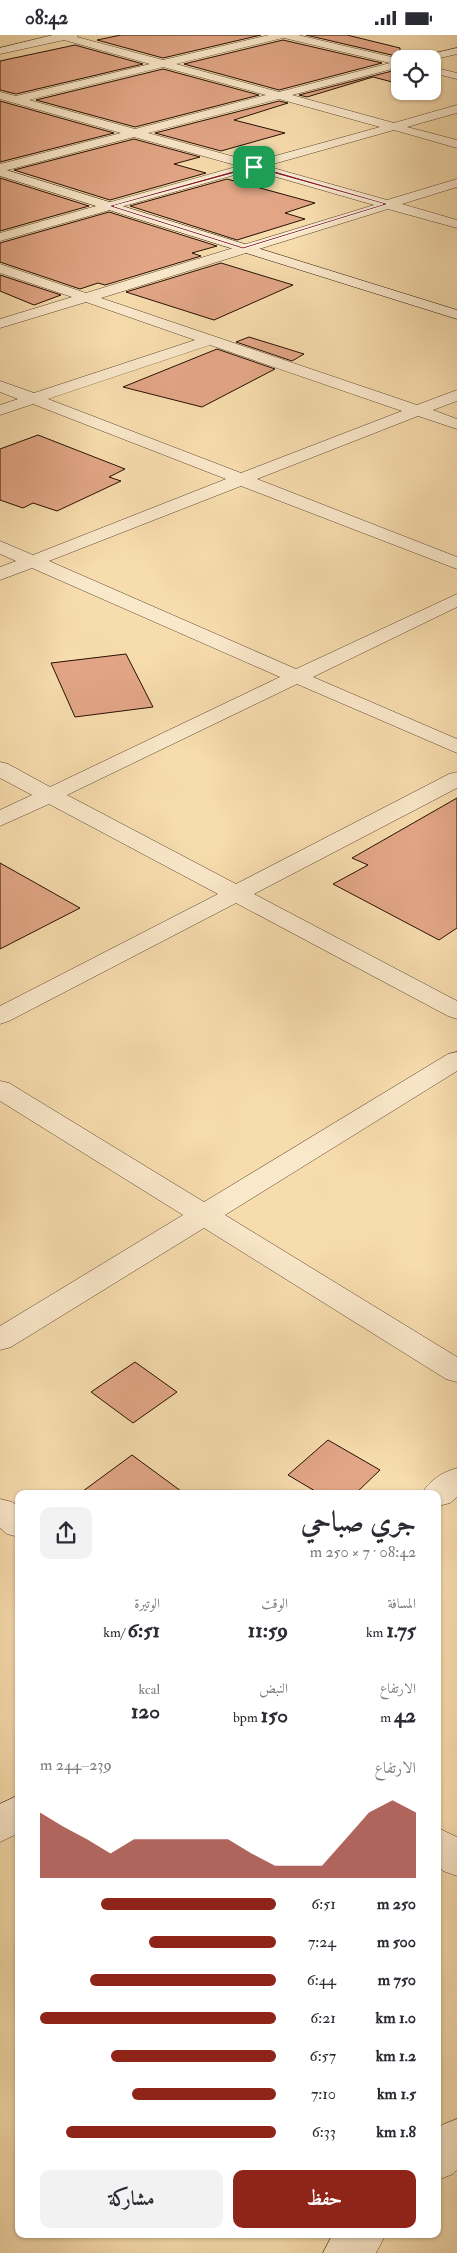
<!DOCTYPE html>
<html lang="ar">
<head>
<meta charset="utf-8">
<style>
	:root { --surface:#fff; --page:#f2f2f3; --text:#2b2b33; --muted:#7c7c81; --accent:#8f2418 }
	body { margin:0; font-family:"IM FELL Double Pica",Amiri,serif; background:var(--page); color:var(--text); direction:rtl; height:100vh; display:flex; flex-direction:column; font-size:19px; white-space:nowrap }
	* { box-sizing:border-box; margin:0 }
	p { font-size:16px; color:var(--muted) }
	.icon { flex:none; width:28px; height:28px; fill:none; stroke:currentColor; stroke-width:2; stroke-linecap:round; stroke-linejoin:round }
	.map { position:relative; flex:1; overflow:hidden; direction:ltr }
	.sheet { position:absolute; left:15px; top:1455px; width:426px; height:748px; display:flex; flex-direction:column; background:var(--surface); border-radius:10px; box-shadow:0 1px 4px #0004; direction:rtl }
	.sheet>* { flex:none }
	.tools { position:absolute; left:391px; top:15px; display:grid; gap:10px }
	.tools a { display:grid; place-items:center; width:50px; height:50px; border-radius:10px; background:var(--surface); box-shadow:0 1px 4px #0004; font-size:25px }
	.pin { position:absolute; display:grid; place-items:center; width:42px; height:42px; color:#fff; margin:-21px; border-radius:10px; box-shadow:0 2px 8px #0006 }
	.round { display:grid; place-items:center; flex:none; width:52px; height:52px; border-radius:10px; background:var(--page) }
	.overview { display:flex; align-items:center; justify-content:space-between; height:85px; padding:0 25px }
	h1 { font-size:28px; font-weight:800; line-height:38px }
	.figures { display:grid; grid-template-columns:repeat(3,1fr); gap:8px; height:85px; padding:5px 25px }
	.figures div { display:grid; align-content:center }
	.figures b { font-size:21px; font-weight:800 }
	.figures small { font-size:14px; font-weight:400 }
	.figures p { font-size:14px }
	.chart { height:140px; padding:10px 25px }
	.chart p { display:flex; justify-content:space-between }
	.chart svg { width:100%; height:90px; margin-top:5px; fill:var(--accent); opacity:.7 }
	.primary-button { display:flex; gap:10px; margin-top:auto; padding:10px 25px }
	.primary-button a { flex:1; height:58px; border-radius:10px; background:var(--accent); color:#fff; font-size:20px; font-weight:800; line-height:58px; text-align:center }
	.primary-button a+a { background:var(--page); color:var(--text) }
	ul { padding:0 25px; list-style:none; font-size:16px }
	li { display:grid; grid-template-columns:80px 60px 1fr; align-items:center; height:38px }
	li i { height:12px; border-radius:6px; background:var(--accent) }
	.status { display:flex; justify-content:space-between; align-items:center; height:35px; padding:0 25px; background:var(--surface); direction:ltr }
	.status svg { height:14px; fill:currentColor }
	.map>svg:first-child { display:block }
</style>
</head>
<body>
<div class="status"><b>08:42</b><svg viewBox="0 0 49 12"><path d="M0 12V9h3v3zM5 12V6h3v6zM10 12V3h3v9zM15 12V0h3v12zM26 1h20v11H26zM47 4h2v5h-2z"/></svg></div>
<div class="map">
<svg width="457" height="2218" viewBox="0 0 457 2218">
	<rect width="100%" height="100%" fill="#f7dcad"/>
	<filter id="stains"><feTurbulence type="fractalNoise" baseFrequency=".004" numOctaves="4"/><feColorMatrix values="0 0 0 0 .2 0 0 0 0 .09 0 0 0 0 .02 0 0 0 .5 -.17"/></filter>
	<radialGradient id="worn" r=".72"><stop offset=".6" stop-color="#630" stop-opacity="0"/><stop offset="1" stop-color="#630" stop-opacity=".3"/></radialGradient>
	<g fill="#e2a686" stroke="#261003">
		<polygon points="121,0 261,0 163,23 97,5"/>
		<polygon points="306,0 347,0 400,13 400,22"/>
		<polygon points="283,5 382,28 279,55 184,29"/>
		<polygon points="75,10 143,29 16,59 0,55 0,26"/>
		<polygon points="163,34 259,60 135,92 36,65"/>
		<polygon points="400,34 400,49 373,42 307,62 299,60"/>
		<polygon points="0,66 114,98 0,127"/>
		<polygon points="279,66 288,68 234,85 285,98 221,116 155,98"/>
		<polygon points="134,104 200,122 174,129 206,138 110,165 14,135"/>
		<polygon points="0,143 89,171 0,196"/>
		<polygon points="227,144 315,168 285,178 305,184 237,205 130,171"/>
		<polygon points="109,177 217,211 192,218 201,221 105,250 98,248 80,254 0,227 0,208"/>
		<polygon points="221,228 293,250 214,285 126,257"/>
		<polygon points="0,240 61,260 34,270 0,256"/>
		<polygon points="249,302 304,319 292,326 236,307"/>
		<polygon points="217,314 275,334 202,372 123,352"/>
		<polygon points="38,400 125,434 109,442 121,446 57,476 33,468 23,473 0,465 0,414"/>
		<polygon points="126,619 153,672 75,682 51,628"/>
		<polygon points="457,763 457,893 439,905 333,849 368,830 352,823"/>
		<polygon points="0,828 80,873 0,914"/>
		<polygon points="135,1327 177,1357 133,1388 91,1357"/>
		<polygon points="328,1405 380,1435 355,1459 320,1459 288,1440"/>
		<polygon points="132,1420 185,1459 79,1459"/>
	</g>
	<g fill="none" stroke-linecap="round" stroke-linejoin="round">
		<defs>
			<g id="street">
				<path d="M 53,0 L 78,0 L 77,2 L 163,25 L 269,0 L 298,0 L 400,24 L 400,32 L 292,60 L 394,88 L 457,70 L 457,78 L 407,92 L 457,105 L 457,113 L 394,95 L 266,131 L 387,165 L 457,144 L 457,152 L 402,169 L 457,185 L 457,193 L 388,174 L 101,263 L 417,370 L 457,355 L 457,366 L 433,375 L 457,384 L 457,394 L 418,381 L 257,444 L 457,522 L 457,534 L 241,451 L 49,526 L 296,634 L 457,559 L 457,572 L 313,642 L 457,704 L 457,718 L 297,649 L 67,760 L 236,849 L 449,739 L 457,737 L 457,753 L 254,859 L 457,966 L 457,984 L 448,981 L 236,868 L 9,986 L 0,989 L 0,971 L 218,859 L 49,769 L 0,791 L 0,775 L 32,760 L 0,743 L 0,727 L 8,729 L 50,752 L 280,642 L 32,533 L 0,545 L 0,532 L 16,526 L 0,519 L 0,506 L 33,520 L 226,444 L 33,369 L 0,380 L 0,370 L 18,364 L 0,357 L 0,346 L 34,358 L 195,305 L 86,267 L 0,293 L 0,284 L 72,262 L 0,238 L 0,229 L 86,258 L 374,170 L 252,135 L 0,206 L 0,198 L 239,131 L 134,102 L 0,137 L 0,129 L 121,98 L 0,64 L 0,57 L 16,61 L 150,29 L 64,5 L 0,19 L 0,13 ZM 283,3 L 284,3 L 390,28 L 279,57 L 176,29 ZM 163,32 L 266,60 L 135,94 L 29,65 ZM 279,64 L 380,92 L 253,127 L 148,98 ZM 210,310 L 402,376 L 241,438 L 48,364 Z"/>
				<polygon points="457,13 457,19 432,25 418,24 419,22"/>
				<polygon points="432,32 457,38 457,44 432,38"/>
				<polygon points="457,1017 457,1036 225,1180 457,1322 457,1347 446,1344 204,1193 11,1312 0,1315 0,1291 183,1180 0,1066 0,1046 9,1048 204,1167 448,1019"/>
				<path d="M 457,1433 L 457,1462 L 450,1468 L 438,1471 L 438,1459 L 422,1459 C 429,1445 443,1437 457,1433 Z"/>
				<polygon points="0,1464 12,1467 19,1472 19,1502 7,1499 0,1493"/>
				<polygon points="19,1760 19,1798 0,1807 0,1769"/>
				<polygon points="438,1793 457,1802 457,1841 443,1836 438,1831"/>
				<polygon points="457,2084 457,2135 453,2139 438,2145 438,2094 442,2090"/>
				<polygon points="333,2199 386,2199 376,2218 323,2218"/>
			</g>
			<polygon id="secondary" points="0,133 457,275 457,284 0,141"/>
		</defs>
		<use href="#street" stroke="#5a432e" stroke-width="1"/>
		<use href="#secondary" stroke="#261003" stroke-width="1"/>
		<use href="#street" fill="#fae8ca" fill-rule="evenodd"/>
		<use href="#secondary" fill="#fae8ca" fill-rule="evenodd"/>
	</g>
	<path fill="#8f2418" stroke="#fff" fill-rule="evenodd" d="M 254,130 L 389,169 L 243,214 L 108,171 ZM 254,133 L 383,169 L 243,212 L 114,171 Z"/>
	<rect width="100%" height="100%" filter="url(#stains)"/>
	<rect width="100%" height="100%" fill="url(#worn)"/>
</svg>
<div class="tools">
<a><svg class="icon" aria-label="locate" viewBox="0 0 24 24"><circle cx="12" cy="12" r="6"/><path d="M12 2v4M12 18v4M2 12h4M18 12h4"/></svg></a>
</div>
<div class="pin" style="left:254px;top:132px;background:#1e9e55"><svg class="icon" aria-label="arrive" viewBox="0 0 24 24"><path d="M6 21V4h12l-3 4 3 4H6"/></svg></div>
<section class="sheet">
<div class="overview"><div><h1>جري صباحي</h1><p>08:42 · 7 × 250 m</p></div><a class="round"><svg class="icon" aria-label="share" viewBox="0 0 24 24"><path d="M12 15V3M7 8l5-5 5 5M5 13v7h14v-7"/></svg></a></div>
<div class="figures">
<div><p>المسافة</p><b>1.75<small> km</small></b></div>
<div><p>الوقت</p><b>11:59</b></div>
<div><p>الوتيرة</p><b>6:51<small> /km</small></b></div>
</div>
<div class="figures">
<div><p>الارتفاع</p><b>42<small> m</small></b></div>
<div><p>النبض</p><b>150<small> bpm</small></b></div>
<div><p>kcal</p><b>120</b></div>
</div>
<div class="chart"><p><span>الارتفاع</span>239–244 m</p>
<svg viewBox="0 0 160 44" preserveAspectRatio="none"><path d="M0 44V12L10 19L20 25L30 32L40 25L50 25L60 25L70 25L80 25L90 32L100 38L110 38L120 38L130 25L140 12L150 6L160 12V44z"/></svg>
</div>
<ul>
<li><b>250 m</b>6:51<i style="width:74%"></i></li>
<li><b>500 m</b>7:24<i style="width:54%"></i></li>
<li><b>750 m</b>6:44<i style="width:79%"></i></li>
<li><b>1.0 km</b>6:21<i style="width:100%"></i></li>
<li><b>1.2 km</b>6:57<i style="width:70%"></i></li>
<li><b>1.5 km</b>7:10<i style="width:61%"></i></li>
<li><b>1.8 km</b>6:33<i style="width:89%"></i></li>
</ul>
<div class="primary-button"><a>حفظ</a><a>مشاركة</a></div>
</section>
</div>
</body>
</html>
